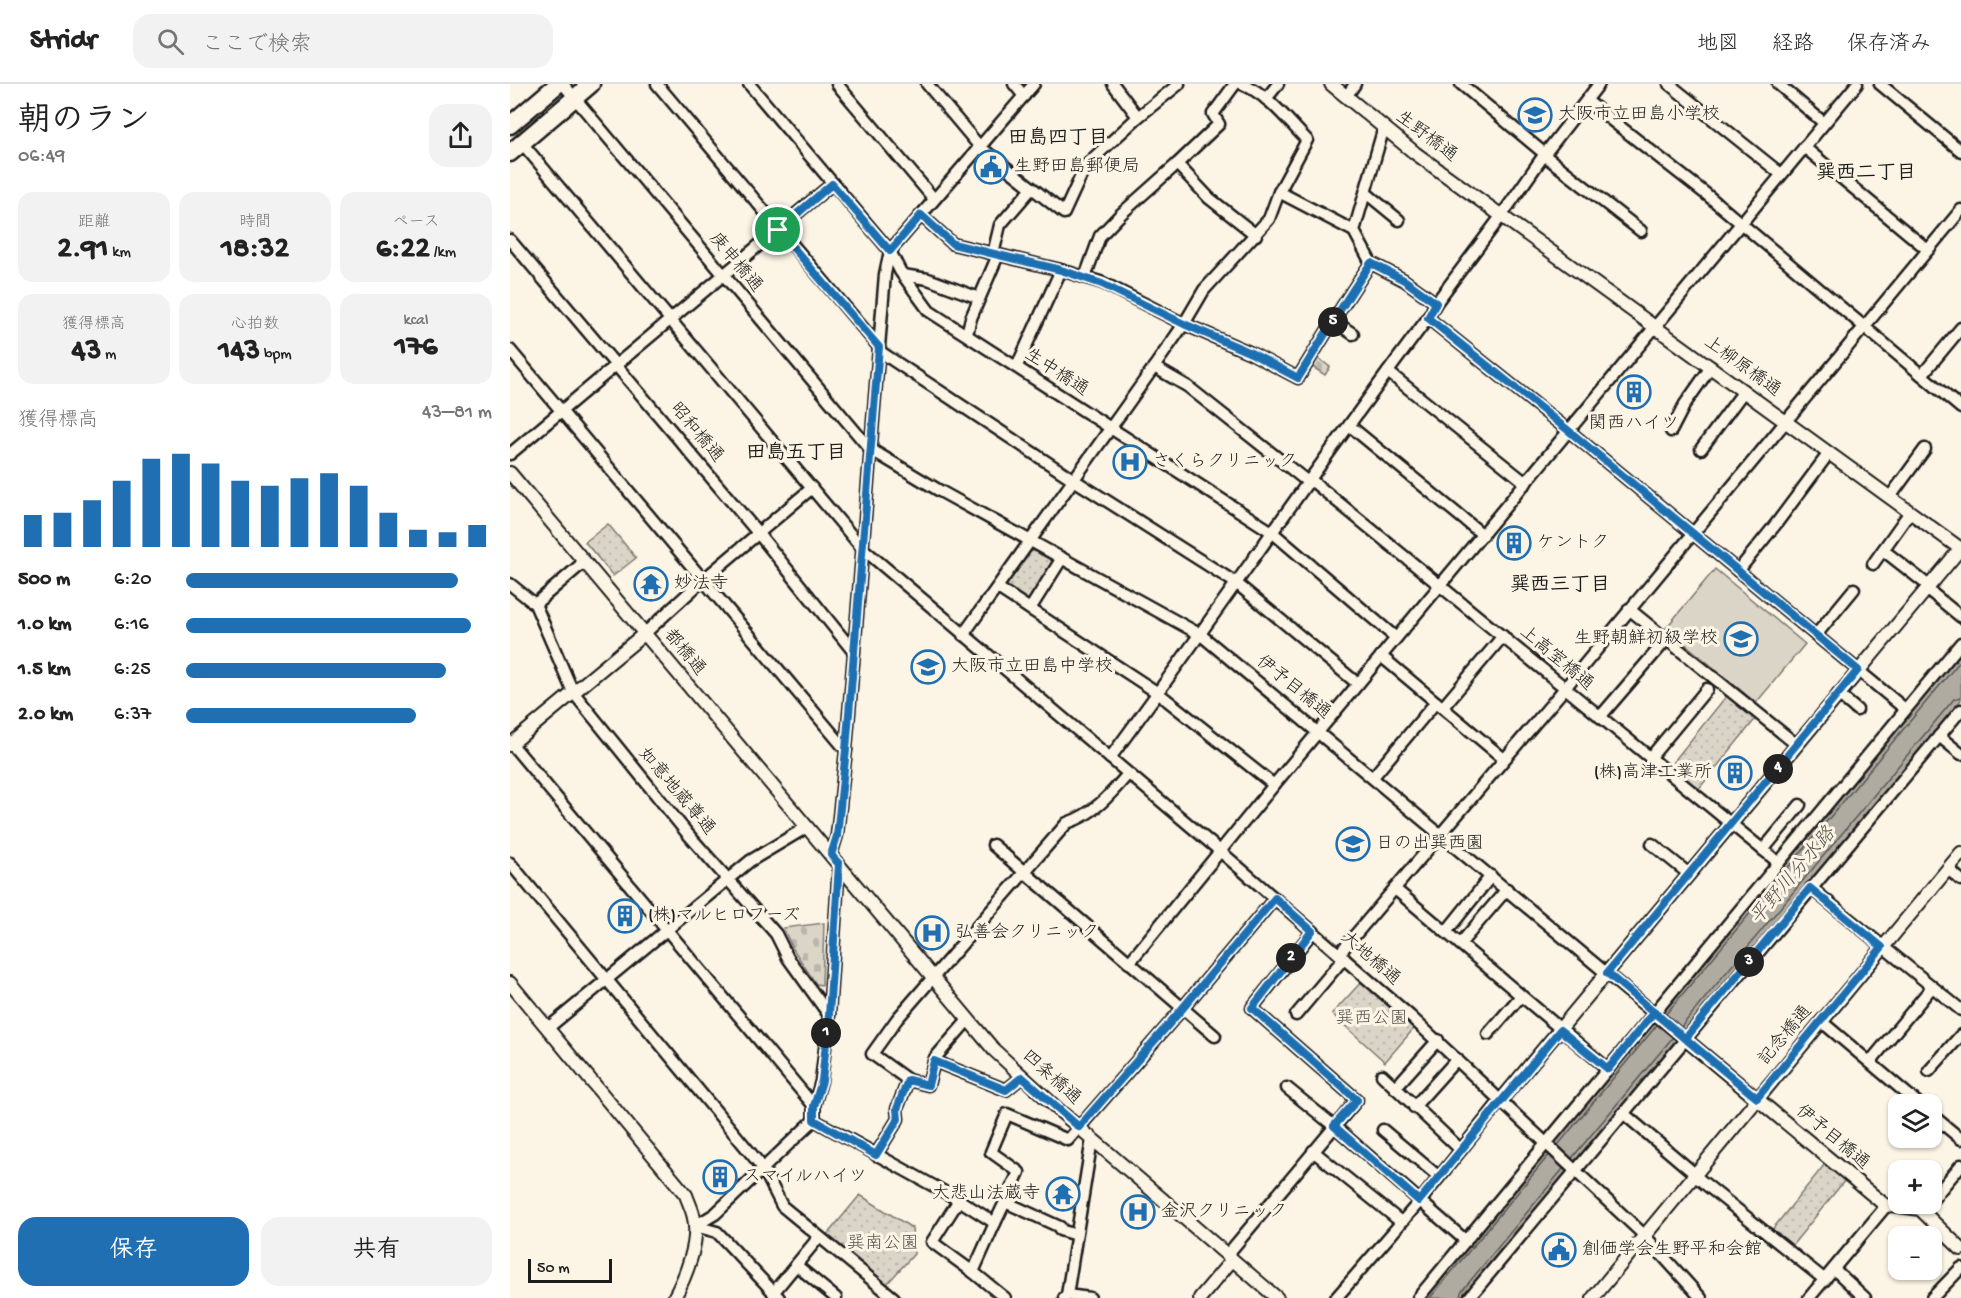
<!DOCTYPE html>
<html lang="ja">
<head>
<meta charset="utf-8">
<style>
	:root { --surface:#fff; --page:#f2f2f2; --text:#222; --muted:#767676; --line:#e0e0e0; --accent:#1f6fb2 }
	body { margin:0; font-family:"Gochi Hand","Klee One",sans-serif; background:var(--page); color:var(--text); height:100vh; display:flex; flex-direction:column; font-size:22px; white-space:nowrap }
	* { box-sizing:border-box; margin:0 }
	p { font-size:20px; color:var(--muted) }
	.icon { flex:none; width:33px; height:33px; fill:none; stroke:currentColor; stroke-width:2; stroke-linecap:round; stroke-linejoin:round }
	.map { position:relative; flex:1; overflow:hidden }
	.drawer { display:flex; flex-direction:column; background:var(--surface); width:510px }
	.drawer>* { flex:none }
	.buttons { position:absolute; left:1378px; top:1010px; display:grid; gap:12px }
	.buttons a { display:grid; place-items:center; width:54px; height:54px; border-radius:12px; background:var(--surface); box-shadow:0 2px 4px #0004; font-size:30px }
	.scale { position:absolute; left:18px; bottom:15px; width:84px; box-sizing:border-box; padding-left:6px; border:3px solid #1c1c1c; border-top:0; font-size:16px; line-height:21px; white-space:nowrap; color:#1c1c1c; -webkit-text-stroke:4px #fcf5e5; paint-order:stroke }
	.pin { position:absolute; display:grid; place-items:center; width:51px; height:51px; color:#fff; margin:-26px; border:3px solid #fff; border-radius:50%; box-shadow:0 2px 6px #0007 }
	.km { position:absolute; width:30px; height:30px; margin:-15px; border-radius:50%; background:#222; color:#fff; font-size:16px; line-height:30px; text-align:center }
	.round { display:grid; place-items:center; flex:none; width:63px; height:63px; border-radius:18px; background:var(--page) }
	.summary { display:flex; align-items:center; justify-content:space-between; height:102px; padding:0 18px }
	h1 { font-size:33px; font-weight:700; line-height:45px }
	.stats { display:grid; grid-template-columns:repeat(3,1fr); gap:9px; height:102px; padding:6px 18px }
	.stats div { display:grid; align-content:center; border-radius:15px; background:var(--page); text-align:center }
	.stats b { font-size:30px; font-weight:700 }
	.stats small { font-size:16px; font-weight:400 }
	.stats p { font-size:16px }
	.chart { height:168px; padding:12px 18px }
	.chart p { display:flex; justify-content:space-between }
	.chart svg { width:100%; height:108px; margin-top:6px; stroke:var(--accent); stroke-width:6 }
	.primary-button { display:flex; gap:12px; margin-top:auto; padding:12px 18px }
	.primary-button a { flex:1; height:69px; border-radius:18px; background:var(--accent); color:#fff; font-size:24px; font-weight:700; line-height:69px; text-align:center }
	.primary-button a+a { background:var(--page); color:var(--text) }
	ul { padding:0 18px; list-style:none; font-size:20px }
	li { display:grid; grid-template-columns:96px 72px 1fr; align-items:center; height:45px }
	li i { height:15px; border-radius:8px; background:var(--accent) }
	header { display:flex; align-items:center; gap:36px; box-sizing:border-box; height:84px; padding:0 30px; background:var(--surface); border-bottom:2px solid var(--line) }
	header strong { font-size:28px }
	nav { display:flex; gap:33px; margin-inline-start:auto; font-size:21px }
	.search { width:420px; height:54px; background:var(--page); display:flex; align-items:center; gap:15px; box-sizing:border-box; padding:0 21px; border-radius:18px; color:var(--muted); font-size:22px }
	main { display:flex; flex:1; min-height:0 }
	.map>svg:first-child { display:block }
</style>
</head>
<body>
<header>
<strong>Stridr</strong>
<div class="search"><svg class="icon" aria-label="search" viewBox="0 0 24 24"><circle cx="10" cy="10" r="6"/><path d="M15 15l6 6"/></svg>ここで検索</div>
<nav><a>地図</a><a>経路</a><a>保存済み</a></nav>
</header>
<main>
<section class="drawer">
<div class="summary"><div><h1>朝のラン</h1><p>06:49</p></div><a class="round"><svg class="icon" aria-label="share" viewBox="0 0 24 24"><path d="M12 15V3M7 8l5-5 5 5M5 13v7h14v-7"/></svg></a></div>
<div class="stats">
<div><p>距離</p><b>2.91<small> km</small></b></div>
<div><p>時間</p><b>18:32</b></div>
<div><p>ペース</p><b>6:22<small> /km</small></b></div>
</div>
<div class="stats">
<div><p>獲得標高</p><b>43<small> m</small></b></div>
<div><p>心拍数</p><b>143<small> bpm</small></b></div>
<div><p>kcal</p><b>176</b></div>
</div>
<div class="chart"><p><span>獲得標高</span>43–81 m</p>
<svg viewBox="0 0 160 44" preserveAspectRatio="none"><path d="M5 44V31M15 44V30M25 44V25M35 44V17M45 44V8M55 44V6M65 44V10M75 44V17M85 44V19M95 44V16M105 44V14M115 44V19M125 44V30M135 44V37M145 44V38M155 44V35"/></svg>
</div>
<ul>
<li><b>500 m</b>6:20<i style="width:89%"></i></li>
<li><b>1.0 km</b>6:16<i style="width:93%"></i></li>
<li><b>1.5 km</b>6:25<i style="width:85%"></i></li>
<li><b>2.0 km</b>6:37<i style="width:75%"></i></li>
</ul>
<div class="primary-button"><a>保存</a><a>共有</a></div>
</section>
<div class="map">
<svg width="1451" height="1214" viewBox="0 0 1451 1214">
	<defs>
		<pattern id="cemetery-stones" width="16" height="16" patternUnits="userSpaceOnUse" patternTransform="scale(1.5)"><rect width="16" height="16" fill="#dbd5c8"/><path d="M2 7V4a2 2 0 0 1 4 0v3zM10 15v-3a2 2 0 0 1 4 0v3z" fill="#bbb6ab"/></pattern>
		<pattern id="park-dots" width="8" height="8" patternUnits="userSpaceOnUse" patternTransform="scale(1.5)"><rect width="8" height="8" fill="#dbd5c8"/><path d="M2 2h.1M6 6h.1" fill="none" stroke="#bbb6ab" stroke-width="1.8" stroke-linecap="round"/></pattern>
	</defs>
	<rect width="100%" height="100%" fill="#fcf5e5"/>
	<filter id="ink" filterUnits="userSpaceOnUse"><feTurbulence type="fractalNoise" baseFrequency=".0167" numOctaves="2"/><feDisplacementMap in="SourceGraphic" scale="12" xChannelSelector="R" yChannelSelector="G"/><feConvolveMatrix kernelMatrix="1 2 1 2 8 2 1 2 1" color-interpolation-filters="sRGB"/></filter>
	<g filter="url(#ink)">
		<g fill="url(#cemetery-stones)" stroke="#7c7872" stroke-width="1.5">
			<polygon points="807,273 820,283 815,291 801,282"/>
			<polygon points="314,839 312,901 306,900 283,865 273,844"/>
		</g>
		<g fill="url(#park-dots)" stroke="#7c7872" stroke-width="1.5">
			<polygon points="98,440 126,474 103,492 75,458"/>
			<polygon points="526,467 546,477 521,518 517,518 497,505 496,498 517,468"/>
			<polygon points="1218,610 1247,633 1188,706 1160,682"/>
			<polygon points="853,896 906,942 875,978 822,930"/>
			<polygon points="1315,1080 1335,1096 1281,1163 1261,1147"/>
			<polygon points="350,1111 402,1144 404,1170 376,1201 316,1152"/>
		</g>
		<polygon fill="#dbd5c8" stroke="#7c7872" stroke-width="1.5" points="1205,485 1295,560 1246,619 1156,544"/>
		<polygon fill="#b0aba1" stroke="#75726c" stroke-width="1.5" points="1451,567 1451,616 954,1214 912,1214"/>
		<g fill="none" stroke-linecap="round" stroke-linejoin="round">
			<g stroke="#575551" stroke-width="1.5">
				<polyline points="1156,930 1451,576"/>
				<polyline points="1171,943 1444,615 1451,613"/>
				<polyline points="1048,1061 1147,941"/>
				<polyline points="1062,1074 1163,953"/>
				<polyline points="920,1214 1039,1071"/>
				<polyline points="950,1214 951,1208 1053,1085"/>
			</g>
			<defs>
				<g id="minor">
					<polyline points="53,0 360,365 430,407 691,551 1175,955"/>
					<polyline points="147,0 369,263"/>
					<polyline points="239,0 380,167 390,187 419,227 762,448 886,554"/>
					<polyline points="327,0 424,115"/>
					<polyline points="417,0 470,63 554,129 576,81 628,33 669,0"/>
					<polyline points="504,0 514,12"/>
					<polyline points="603,0 628,33"/>
					<polyline points="951,0 1035,70"/>
					<polyline points="1159,0 1271,90"/>
					<polyline points="1268,0 1314,39"/>
					<polyline points="1370,0 1451,67"/>
					<polyline points="836,13 845,0"/>
					<polyline points="756,15 768,0"/>
					<polyline points="1077,17 1196,110 1451,324"/>
					<polyline points="12,59 352,464 710,767 900,932 1134,1151 1191,1214"/>
					<polyline points="1294,63 1418,166"/>
					<polyline points="1034,71 1131,147"/>
					<polyline points="667,80 709,40 703,30 725,0"/>
					<polyline points="769,108 844,147"/>
					<polyline points="856,109 889,136"/>
					<path d="M 411,131 L 443,160 L 551,186 L 593,199 L 674,240 L 741,269 L 788,294 C 812,256 835,216 861,179 L 844,147 L 874,43"/>
					<polyline points="0,156 248,449 343,567"/>
					<polyline points="483,170 490,141 522,104"/>
					<polyline points="861,179 894,196 926,219"/>
					<polyline points="393,191 418,195 469,214"/>
					<polyline points="575,193 590,152 611,130 667,80 699,114 746,151"/>
					<polyline points="918,234 1059,347 1395,625"/>
					<polyline points="824,237 843,250"/>
					<polyline points="457,250 461,234 488,171"/>
					<polyline points="0,266 336,666"/>
					<polyline points="369,267 564,396 726,499 848,600"/>
					<polyline points="507,282 551,186"/>
					<polyline points="644,283 677,302 799,399"/>
					<polyline points="878,288 1016,399"/>
					<polyline points="1412,291 1451,244"/>
					<polyline points="840,342 973,451"/>
					<polyline points="1161,347 1175,320 1201,283"/>
					<polyline points="1191,365 1234,307"/>
					<polyline points="0,370 322,100"/>
					<polyline points="801,396 1269,779"/>
					<polyline points="1380,413 1415,365"/>
					<polyline points="1373,466 1419,502"/>
					<polyline points="1363,480 1400,428"/>
					<polyline points="1228,487 1266,440 1319,369"/>
					<polyline points="0,500 25,520 63,608 177,749 266,850 278,874 319,931"/>
					<polyline points="488,504 648,609 764,701"/>
					<polyline points="1417,505 1451,533"/>
					<polyline points="25,520 74,478"/>
					<polyline points="520,525 552,474"/>
					<polyline points="1119,525 1287,661"/>
					<polyline points="134,550 193,496 302,404"/>
					<path d="M 453,551 L 644,283 L 674,240 L 694,206 L 759,135 L 769,108 L 797,56 C 778,37 758,10 732,0"/>
					<polyline points="1306,551 1344,505"/>
					<polyline points="871,572 994,675"/>
					<polyline points="1328,610 1347,626"/>
					<polyline points="933,623 993,552"/>
					<polyline points="1090,633 1157,555"/>
					<polyline points="1429,652 1451,670"/>
					<polyline points="0,658 304,1022"/>
					<path d="M 600,674 C 708,528 809,378 918,234 L 926,219 L 992,131 L 1034,71 L 1089,0"/>
					<polyline points="1140,674 1197,605"/>
					<polyline points="863,693 926,618"/>
					<polyline points="1142,760 1179,790"/>
					<polyline points="483,761 705,952"/>
					<polyline points="1253,766 1290,721"/>
					<polyline points="321,771 327,751 336,666 375,190 380,167 524,0"/>
					<polyline points="0,779 253,1084 272,1122 384,1214"/>
					<polyline points="1438,785 1451,796"/>
					<polyline points="1301,804 1451,926"/>
					<polyline points="885,805 1098,985"/>
					<polyline points="936,848 981,792"/>
					<polyline points="950,860 997,805"/>
					<polyline points="829,870 1055,604 1451,126"/>
					<polyline points="619,879 764,701 1347,0"/>
					<polyline points="786,931 834,874"/>
					<polyline points="1311,937 1409,1020"/>
					<polyline points="38,944 240,777 297,743"/>
					<polyline points="978,950 1011,912"/>
					<polyline points="424,977 496,1006 512,993"/>
					<polyline points="1360,978 1422,903"/>
					<polyline points="1419,987 1451,951"/>
					<polyline points="872,991 951,1066"/>
					<polyline points="398,996 418,1001 425,974 458,936"/>
					<polyline points="777,1004 824,1042 956,1157"/>
					<polyline points="885,1004 928,956"/>
					<polyline points="304,1022 311,997 319,931 329,780"/>
					<polyline points="904,1023 947,975"/>
					<polyline points="1113,1029 1185,1090"/>
					<polyline points="1422,1031 1451,1055"/>
					<polyline points="873,1046 929,1093"/>
					<polyline points="803,1067 891,1138"/>
					<path d="M 366,1071 L 388,1035 L 387,1025 L 398,996 L 362,970 L 387,935 L 557,739 C 584,730 600,711 618,690"/>
					<polyline points="1184,1091 1315,1196"/>
					<polyline points="449,1116 422,1158 463,1188"/>
					<polyline points="1422,1116 1451,1081"/>
					<polyline points="495,1118 509,1088 481,1068 497,1030 558,1056 672,925 765,814"/>
					<polyline points="485,1139 463,1188 495,1214"/>
					<polyline points="185,1142 205,1130 304,1036 449,1116 485,1139 495,1118 550,1143 550,1146 566,1151"/>
					<polyline points="185,1142 207,1148 269,1214"/>
					<polyline points="717,1171 847,1016 742,924 803,847"/>
					<polyline points="286,1181 326,1214"/>
					<polyline points="1324,1185 1355,1214"/>
					<polyline points="263,1209 309,1153"/>
					<polyline points="557,1211 580,1214"/>
					<polyline points="554,1214 557,1211 582,1055"/>
					<polyline points="826,1214 910,1117 991,1016"/>
					<polyline points="908,1214 1451,559"/>
					<polyline points="959,1214 1451,626"/>
					<polyline points="1299,1214 1376,1122"/>
					<polyline points="1422,1214 1451,1184"/>
				</g>
				<g id="tertiary">
					<polyline points="821,0 905,69 1451,465"/>
					<polyline points="0,389 484,966 551,1028 767,1214"/>
					<polyline points="0,661 134,550"/>
					<path d="M 0,899 L 176,1111 C 178,1117 181,1123 183,1130 C 191,1155 176,1192 164,1214"/>
					<polyline points="1175,955 1376,1122 1382,1121 1410,1125 1451,1165"/>
					<polyline points="991,1016 1451,464"/>
					<polyline points="304,1036 304,1022"/>
					<polyline points="690,1214 722,1176"/>
					<polyline points="1083,1214 1451,769"/>
				</g>
				<g id="primary">
					<polyline points="0,41 48,0"/>
					<polyline points="0,69 81,0"/>
				</g>
			</defs>
			<use href="#minor" stroke="#1c1c1c" stroke-width="15"/>
			<use href="#tertiary" stroke="#1c1c1c" stroke-width="16"/>
			<use href="#primary" stroke="#1c1c1c" stroke-width="21"/>
			<use href="#minor" stroke="#fcf5e5" stroke-width="10"/>
			<use href="#tertiary" stroke="#fcf5e5" stroke-width="12"/>
			<use href="#primary" stroke="#fcf5e5" stroke-width="16"/>
		</g>
	</g>
	<g fill="none" stroke-linecap="round" stroke-linejoin="round" filter="url(#ink)">
		<defs>
			<path id="route" d="M 268,146 L 369,263 L 336,666 L 327,752 L 321,771 L 329,780 L 319,931 L 312,997 L 304,1022 L 304,1036 L 366,1071 L 388,1035 L 387,1025 L 398,996 L 418,1001 L 424,977 L 496,1006 L 512,993 L 569,1043 L 672,925 L 765,814 L 802,847 L 742,924 L 847,1016 L 824,1042 L 909,1117 L 1050,946 L 1098,985 L 1144,928 L 1175,955 L 1300,804 L 1372,863 L 1247,1014 C 1197,973 1147,931 1097,889 L 1348,586 L 1059,347 L 918,234 L 926,219 L 894,196 L 861,179 C 835,216 812,256 788,294 L 741,269 L 674,240 L 592,200 L 551,186 L 443,160 L 411,131 L 380,167 L 322,100 L 268,146"/>
		</defs>
		<use href="#route" stroke="#fff" stroke-width="12"/>
		<use href="#route" stroke="#1f6fb2" stroke-width="8"/>
	</g>
	<defs>
		<symbol id="school-ring" viewBox="-11 -11 22 22"><circle r="9.5" fill="#fcf5e5" stroke="#1f6fb2" stroke-width="1.5"/><path d="M0-5L7-2L0 1L-7-2ZM-4 1L0 2.5L4 1V4Q0 6-4 4Z" fill="#1f6fb2"/></symbol>
		<symbol id="civic-ring" viewBox="-11 -11 22 22"><circle r="9.5" fill="#fcf5e5" stroke="#1f6fb2" stroke-width="1.5"/><path d="M-.6-6.5H3V-4.5H.6V-3L4-1V1h2V6H-6V1h2V-1L-.6-3ZM-1.2 2.5V6h2.4V2.5Z" fill="#1f6fb2"/></symbol>
		<symbol id="building-ring" viewBox="-11 -11 22 22"><circle r="9.5" fill="#fcf5e5" stroke="#1f6fb2" stroke-width="1.5"/><path d="M-4-6H4V6H1V3H-1V6H-4ZM-2.5-4.3h1.7v1.8h-1.7ZM.8-4.3h1.7v1.8H.8ZM-2.5-1h1.7V.8h-1.7ZM.8-1h1.7V.8H.8Z" fill="#1f6fb2"/></symbol>
		<symbol id="hospital-ring" viewBox="-11 -11 22 22"><circle r="9.5" fill="#fcf5e5" stroke="#1f6fb2" stroke-width="1.5"/><path d="M-5-5h3v3.5h4V-5h3V5h-3V1.5h-4V5h-3Z" fill="#1f6fb2"/></symbol>
		<symbol id="temple-ring" viewBox="-11 -11 22 22"><circle r="9.5" fill="#fcf5e5" stroke="#1f6fb2" stroke-width="1.5"/><path d="M0-6L5-2H3V0L6.5 2.5H4V6H1.5V3h-3V6H-4V2.5H-6.5L-3 0V-2H-5Z" fill="#1f6fb2"/></symbol>
	</defs>
	<g fill-rule="evenodd">
		<use href="#school-ring" x="1006" y="12" width="38" height="38"/>
		<use href="#civic-ring" x="462" y="64" width="38" height="38"/>
		<use href="#building-ring" x="1105" y="289" width="38" height="38"/>
		<use href="#hospital-ring" x="601" y="359" width="38" height="38"/>
		<use href="#building-ring" x="985" y="440" width="38" height="38"/>
		<use href="#temple-ring" x="122" y="481" width="38" height="38"/>
		<use href="#school-ring" x="1212" y="536" width="38" height="38"/>
		<use href="#school-ring" x="399" y="564" width="38" height="38"/>
		<use href="#building-ring" x="1206" y="670" width="38" height="38"/>
		<use href="#school-ring" x="824" y="741" width="38" height="38"/>
		<use href="#building-ring" x="96" y="813" width="38" height="38"/>
		<use href="#hospital-ring" x="403" y="830" width="38" height="38"/>
		<use href="#building-ring" x="191" y="1074" width="38" height="38"/>
		<use href="#temple-ring" x="534" y="1091" width="38" height="38"/>
		<use href="#hospital-ring" x="609" y="1109" width="38" height="38"/>
		<use href="#civic-ring" x="1030" y="1147" width="38" height="38"/>
	</g>
	<g text-anchor="middle" dominant-baseline="central" stroke-width="6" stroke-linejoin="round" paint-order="stroke">
		<g font-size="18" fill="#1c1c1c" stroke="#fcf5e5" text-anchor="start">
			<text x="1048" y="31">大阪市立田島小学校</text>
			<text x="504" y="83">生野田島郵便局</text>
			<text x="1124" y="340" text-anchor="middle">関西ハイツ</text>
			<text x="643" y="378">さくらクリニック</text>
			<text x="1027" y="459">ケントク</text>
			<text x="164" y="500">妙法寺</text>
			<text x="1208" y="555" text-anchor="end">生野朝鮮初級学校</text>
			<text x="441" y="583">大阪市立田島中学校</text>
			<text x="1202" y="689" text-anchor="end">(株)高津工業所</text>
			<text x="866" y="760">日の出巽西園</text>
			<text x="138" y="832">(株)マルヒロフーズ</text>
			<text x="445" y="849">弘善会クリニック</text>
			<text x="233" y="1093">スマイルハイツ</text>
			<text x="530" y="1110" text-anchor="end">大悲山法蔵寺</text>
			<text x="651" y="1128">金沢クリニック</text>
			<text x="1072" y="1166">創価学会生野平和会館</text>
		</g>
		<g font-size="18" fill="#1c1c1c" stroke="#fcf5e5">
			<text transform="translate(916 53) rotate(37)">生野橋通</text>
			<text transform="translate(225 179) rotate(50)">庚申橋通</text>
			<text transform="translate(1232 283) rotate(36)">上柳原橋通</text>
			<text transform="translate(546 289) rotate(33)">生中橋通</text>
			<text transform="translate(186 349) rotate(50)">昭和橋通</text>
			<text transform="translate(174 569) rotate(50)">都橋通</text>
			<text transform="translate(1046 575) rotate(40)">上高室橋通</text>
			<text transform="translate(783 604) rotate(39)">伊予目橋通</text>
			<text transform="translate(166 708) rotate(50)">如意地蔵尊通</text>
			<text transform="translate(860 875) rotate(41)">大地橋通</text>
			<text transform="translate(1276 952) rotate(-50)">記念橋通</text>
			<text transform="translate(541 994) rotate(42)">四条橋通</text>
			<text transform="translate(1322 1054) rotate(40)">伊予目橋通</text>
		</g>
		<g font-size="18" fill="#555450" stroke="#fcf5e5">
			<text x="862" y="935">巽西公園</text>
			<text x="373" y="1160">巽南公園</text>
		</g>
		<g font-size="20" font-weight="bold" fill="#1c1c1c" stroke="#fcf5e5">
			<text x="548" y="55">田島四丁目</text>
			<text x="1356" y="90">巽西二丁目</text>
			<text x="286" y="370">田島五丁目</text>
			<text x="1050" y="502">巽西三丁目</text>
		</g>
		<g font-size="20" font-style="italic" fill="#575551" stroke="#fcf5e5">
			<text transform="translate(1284 793) rotate(-50)">平野川分水路</text>
		</g>
	</g>
</svg>
<div class="buttons">
<a><svg class="icon" aria-label="layers" viewBox="0 0 24 24"><path d="M12 4l9 5-9 5-9-5zM3 14l9 5 9-5"/></svg></a>
<a>+</a>
<a>−</a>
</div>
<div class="scale">50 m</div>
<div class="pin" style="left:268px;top:146px;background:#1e9e55"><svg class="icon" aria-label="arrive" viewBox="0 0 24 24"><path d="M6 21V4h12l-3 4 3 4H6"/></svg></div>
<b class="km" style="left:316px;top:949px">1</b>
<b class="km" style="left:781px;top:874px">2</b>
<b class="km" style="left:1239px;top:878px">3</b>
<b class="km" style="left:1268px;top:685px">4</b>
<b class="km" style="left:823px;top:238px">5</b>
</div>
</main>
</body>
</html>
